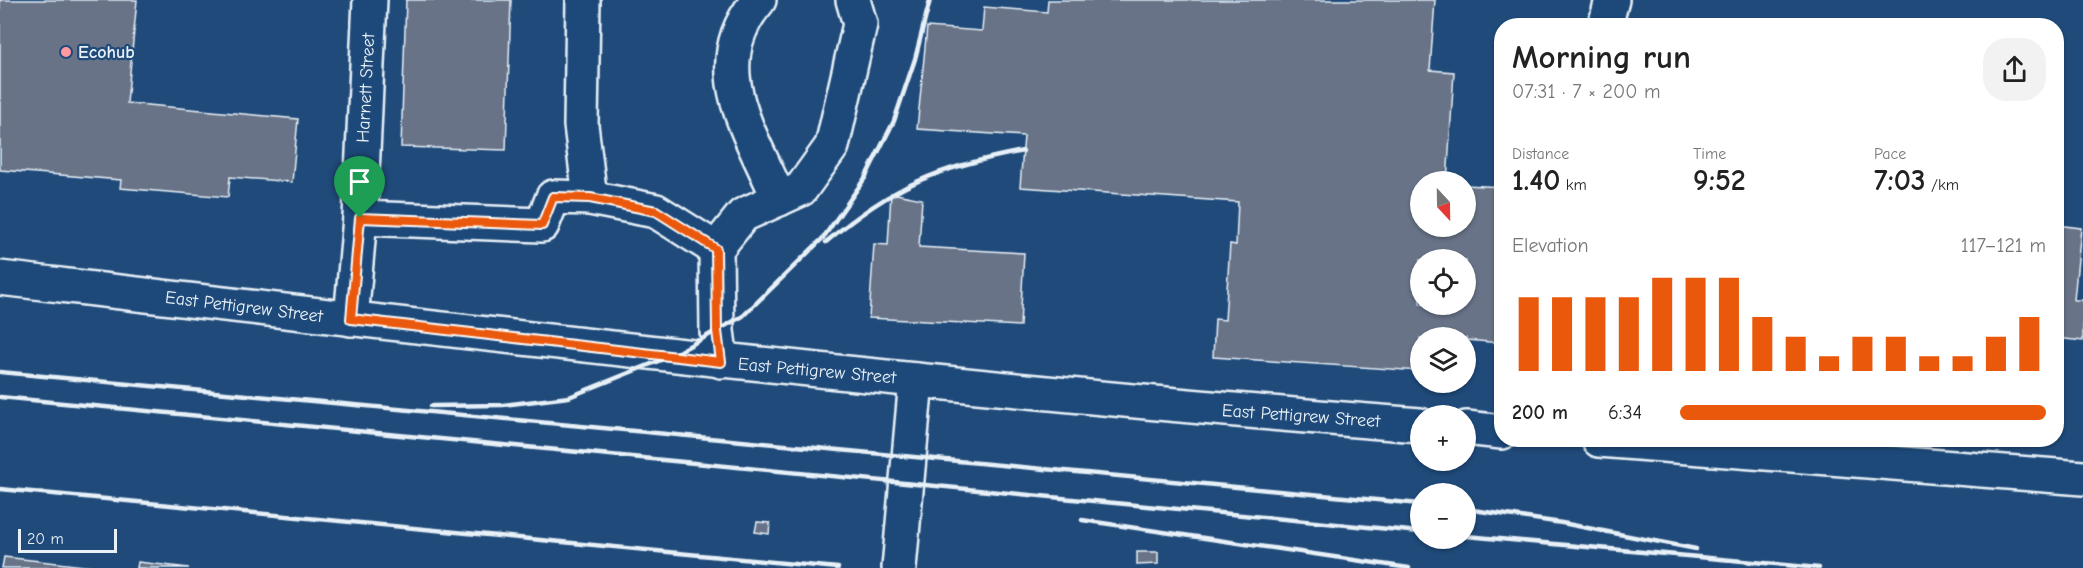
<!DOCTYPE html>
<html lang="en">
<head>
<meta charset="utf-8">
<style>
	:root { --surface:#fff; --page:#f2f2f2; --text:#222; --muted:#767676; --accent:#ea580c }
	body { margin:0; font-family:"Comic Neue",sans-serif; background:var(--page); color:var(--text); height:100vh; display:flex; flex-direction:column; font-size:22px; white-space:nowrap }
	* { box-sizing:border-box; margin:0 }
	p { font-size:20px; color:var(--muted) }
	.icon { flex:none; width:33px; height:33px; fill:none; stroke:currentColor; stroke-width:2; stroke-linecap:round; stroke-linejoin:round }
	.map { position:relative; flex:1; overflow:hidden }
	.sheet { position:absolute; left:1494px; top:18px; width:570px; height:429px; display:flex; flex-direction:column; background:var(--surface); border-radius:24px; box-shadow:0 2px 4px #0004 }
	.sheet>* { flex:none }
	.needle { width:39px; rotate:158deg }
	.fabs { position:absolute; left:1410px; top:171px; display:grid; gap:12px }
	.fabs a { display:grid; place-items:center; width:66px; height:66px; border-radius:50%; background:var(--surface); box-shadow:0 2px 4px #0004; font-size:30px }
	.scale { position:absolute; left:18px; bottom:15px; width:99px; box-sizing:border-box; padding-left:6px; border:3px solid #e8f1f8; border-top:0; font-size:16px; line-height:21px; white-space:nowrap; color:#e8f1f8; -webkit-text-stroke:4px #1f4a7a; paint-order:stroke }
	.pin { position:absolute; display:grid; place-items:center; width:51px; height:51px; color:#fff; margin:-62px -26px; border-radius:50% 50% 50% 0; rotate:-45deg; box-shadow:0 0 6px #0007 }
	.pin .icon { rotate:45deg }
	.round { display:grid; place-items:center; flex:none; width:63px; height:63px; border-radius:24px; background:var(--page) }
	.head { display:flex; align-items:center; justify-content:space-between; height:102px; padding:0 18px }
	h1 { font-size:33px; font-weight:700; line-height:45px }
	.stats { display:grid; grid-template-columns:repeat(3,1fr); gap:9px; height:102px; padding:6px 18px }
	.stats div { display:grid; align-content:center }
	.stats b { font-size:30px; font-weight:700 }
	.stats small { font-size:16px; font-weight:400 }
	.stats p { font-size:16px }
	.chart { height:168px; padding:12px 18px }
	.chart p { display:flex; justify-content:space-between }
	.chart svg { width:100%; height:108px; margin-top:6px; stroke:var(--accent); stroke-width:6 }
	ul { padding:0 18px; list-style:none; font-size:20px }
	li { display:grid; grid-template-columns:96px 72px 1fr; align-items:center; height:45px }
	li i { height:15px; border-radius:8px; background:var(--accent) }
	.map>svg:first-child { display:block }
</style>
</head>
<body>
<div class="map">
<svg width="2083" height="568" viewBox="0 0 2083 568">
	<rect width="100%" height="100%" fill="#1f4a7a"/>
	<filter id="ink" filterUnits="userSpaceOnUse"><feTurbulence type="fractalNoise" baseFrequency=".0167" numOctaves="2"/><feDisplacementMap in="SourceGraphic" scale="12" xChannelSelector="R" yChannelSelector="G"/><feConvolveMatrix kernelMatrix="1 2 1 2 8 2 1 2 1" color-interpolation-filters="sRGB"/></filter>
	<g filter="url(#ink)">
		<g fill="#687388" stroke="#e8f1f8" stroke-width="1.5" fill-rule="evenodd">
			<polygon points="0,0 137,0 127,103 298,119 292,182 230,177 228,197 120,188 121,180 0,170"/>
			<polygon points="406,0 511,0 506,150 401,147"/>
			<path d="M 1048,0 L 1435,0 L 1430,70 L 1454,72 L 1447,182 L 1420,182 L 1420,226 L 1466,226 L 1466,185 L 1502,187 L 1502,343 L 1466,340 L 1466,338 L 1420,338 L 1420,371 L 1213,357 L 1215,319 L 1225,320 L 1230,244 L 1236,245 L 1238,202 L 1020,187 L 1024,136 L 917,129 L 927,27 L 982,31 L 984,7 L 1047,12 ZM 1420,260 L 1466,260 L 1466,304 L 1420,304 Z"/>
			<polygon points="891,193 922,199 919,247 1024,253 1020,326 869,318 874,244 888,245"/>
			<polygon points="2056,225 2081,228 2074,300 2083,300 2083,341 2056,338"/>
			<polygon points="757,522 770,523 769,534 755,532"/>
			<polygon points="1137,552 1158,552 1158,564 1137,565"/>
			<polygon points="4,557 102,568 2,568"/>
			<polygon points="138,562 189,568 137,568"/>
		</g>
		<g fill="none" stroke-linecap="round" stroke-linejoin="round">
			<defs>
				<g id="minor">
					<polyline points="583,0 581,125 590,198"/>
					<path d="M 759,0 C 702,65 751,133 779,199"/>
					<polyline points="1605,26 1612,0"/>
					<polyline points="360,218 542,225 553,197 590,198 656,211 716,249"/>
					<path d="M 0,278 C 473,333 946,389 1420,425"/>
					<polyline points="351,319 360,218 370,0"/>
					<polyline points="721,361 717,331 716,249 743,215 801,189 832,146 860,24 853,0"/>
					<polyline points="1466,428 1502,432"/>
					<polyline points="1599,440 2083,478"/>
					<polyline points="899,568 916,380"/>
				</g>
			</defs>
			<use href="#minor" stroke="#e8f1f8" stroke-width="38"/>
			<use href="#minor" stroke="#1f4a7a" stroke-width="33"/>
			<g stroke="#e8f1f8" stroke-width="4.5">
				<path d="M 826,242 C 892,186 938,167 1023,151"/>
				<polyline points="0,372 1420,504"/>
				<polyline points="0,397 1420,532"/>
				<polyline points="431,406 503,405 569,397 671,356 743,316 823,238 865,178 894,121 915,59 930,0"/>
				<polyline points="0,489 838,568"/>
				<polyline points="1466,509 1562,523 1696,549"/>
				<polyline points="1082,520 1409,568"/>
				<polyline points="1466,536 1819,568"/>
			</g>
		</g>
	</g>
	<g fill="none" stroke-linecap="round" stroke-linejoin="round" filter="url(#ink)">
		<defs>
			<polygon id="route" points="553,197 590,198 656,211 716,249 717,331 721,362 351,319 360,218 542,225"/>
		</defs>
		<use href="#route" stroke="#fff" stroke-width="12"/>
		<use href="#route" stroke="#ea580c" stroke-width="8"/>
	</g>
	<circle fill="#ff9aa2" stroke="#1f4a7a" stroke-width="2" cx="66" cy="52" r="6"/>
	<g text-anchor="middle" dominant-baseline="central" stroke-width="4.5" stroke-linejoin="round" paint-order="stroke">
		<g font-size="18" font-weight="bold" fill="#e8f1f8" stroke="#1f4a7a" text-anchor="start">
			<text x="78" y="52">Ecohub</text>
		</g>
		<g font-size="18" fill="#e8f1f8" stroke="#1f4a7a">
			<text transform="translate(366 88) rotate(-87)">Harnett Street</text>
			<text transform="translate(244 307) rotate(7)">East Pettigrew Street</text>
			<text transform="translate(817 371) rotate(5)">East Pettigrew Street</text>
			<text transform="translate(1301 416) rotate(4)">East Pettigrew Street</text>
		</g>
	</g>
</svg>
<div class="fabs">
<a><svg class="needle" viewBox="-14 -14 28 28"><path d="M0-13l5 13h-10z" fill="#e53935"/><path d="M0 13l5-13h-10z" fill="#767676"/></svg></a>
<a><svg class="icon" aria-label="locate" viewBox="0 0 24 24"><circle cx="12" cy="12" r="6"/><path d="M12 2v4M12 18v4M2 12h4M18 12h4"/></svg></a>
<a><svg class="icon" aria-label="layers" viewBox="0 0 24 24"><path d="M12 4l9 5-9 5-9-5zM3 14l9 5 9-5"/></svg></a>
<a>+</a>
<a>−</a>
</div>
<div class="scale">20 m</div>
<div class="pin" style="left:360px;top:218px;background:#1e9e55"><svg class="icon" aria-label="arrive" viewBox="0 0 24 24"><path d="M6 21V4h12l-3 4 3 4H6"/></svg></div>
<section class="sheet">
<div class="head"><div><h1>Morning run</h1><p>07:31 · 7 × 200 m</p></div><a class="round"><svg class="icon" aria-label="share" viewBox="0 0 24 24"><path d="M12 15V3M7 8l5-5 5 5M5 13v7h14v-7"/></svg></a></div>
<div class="stats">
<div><p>Distance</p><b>1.40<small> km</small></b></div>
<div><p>Time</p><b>9:52</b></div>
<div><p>Pace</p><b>7:03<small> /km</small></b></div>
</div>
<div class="chart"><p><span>Elevation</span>117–121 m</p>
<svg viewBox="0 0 160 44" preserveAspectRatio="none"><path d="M5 44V14M15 44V14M25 44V14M35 44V14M45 44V6M55 44V6M65 44V6M75 44V22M85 44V30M95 44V38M105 44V30M115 44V30M125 44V38M135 44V38M145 44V30M155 44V22"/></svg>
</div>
<ul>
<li><b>200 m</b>6:34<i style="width:100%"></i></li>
</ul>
</section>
</div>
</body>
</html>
